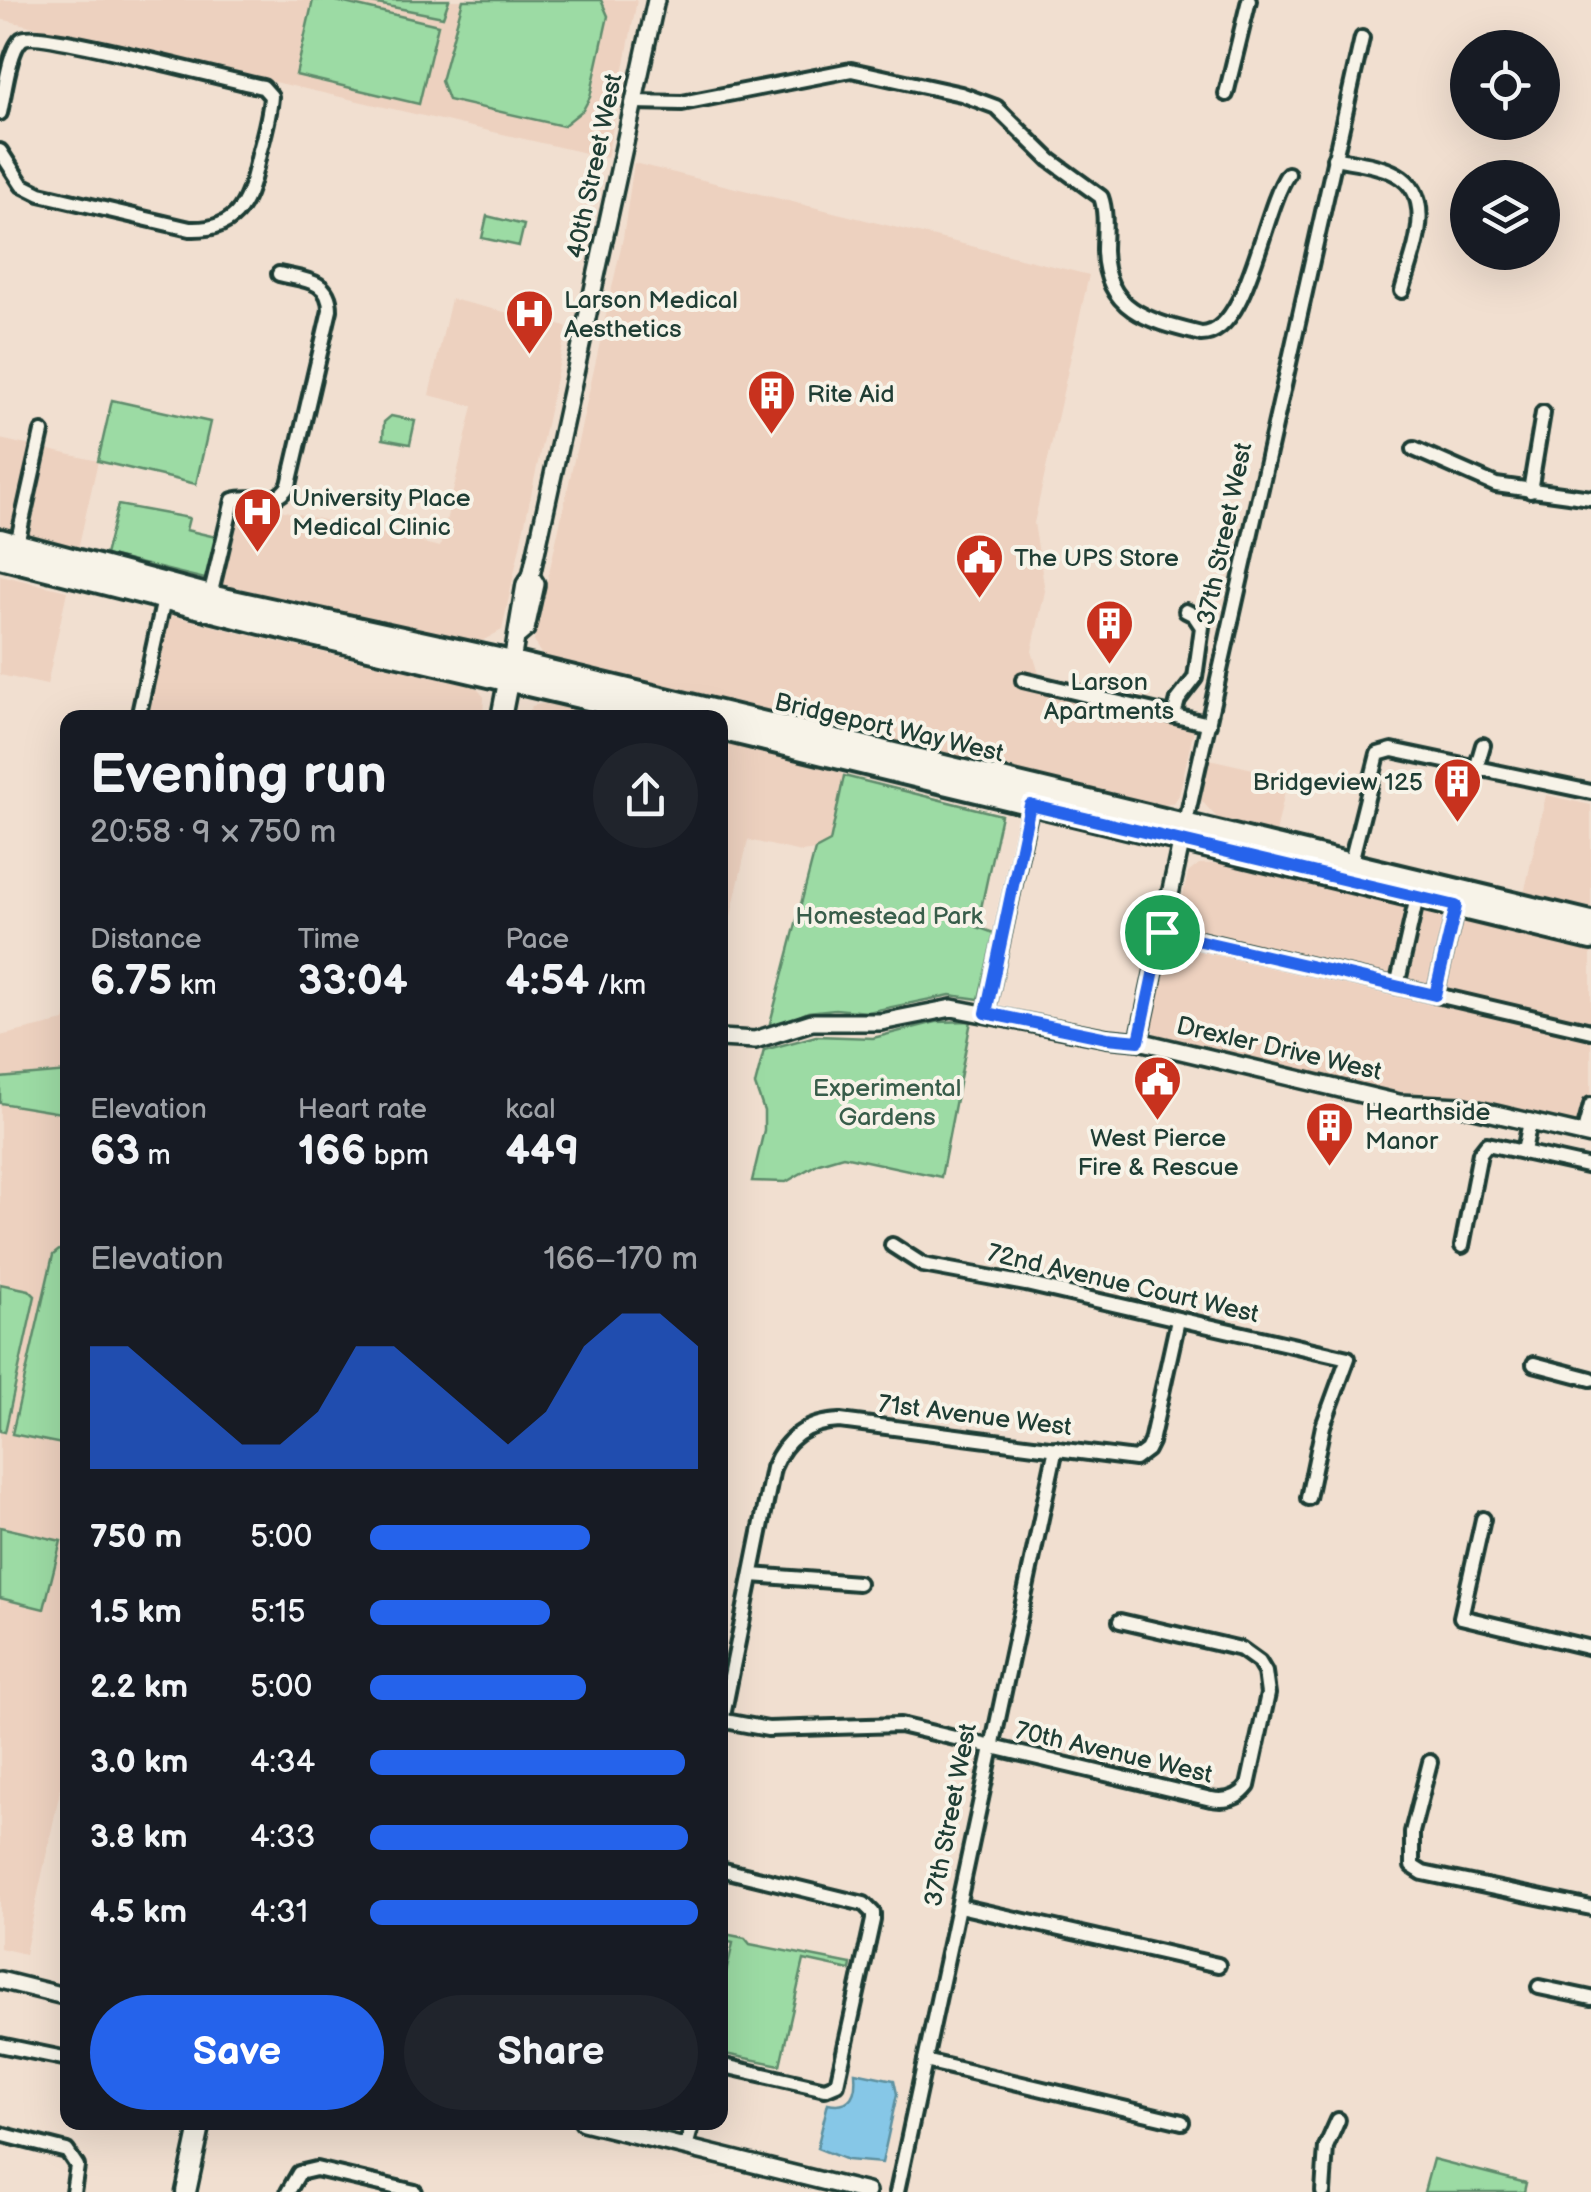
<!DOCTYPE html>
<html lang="en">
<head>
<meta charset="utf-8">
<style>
	:root { --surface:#171b24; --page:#20242c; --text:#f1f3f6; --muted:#9ea1a6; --accent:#2563eb }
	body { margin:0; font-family:"Balsamiq Sans",sans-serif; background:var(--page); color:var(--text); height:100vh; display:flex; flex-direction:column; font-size:38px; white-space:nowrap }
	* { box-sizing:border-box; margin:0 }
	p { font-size:32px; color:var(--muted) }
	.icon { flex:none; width:55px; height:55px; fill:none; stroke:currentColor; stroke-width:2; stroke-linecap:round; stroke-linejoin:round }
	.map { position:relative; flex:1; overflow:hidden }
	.panel { position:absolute; left:60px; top:710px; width:668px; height:1420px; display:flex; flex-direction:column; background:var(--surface); border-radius:20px; box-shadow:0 10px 40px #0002 }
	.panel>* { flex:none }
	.controls { position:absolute; left:1450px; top:30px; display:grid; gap:20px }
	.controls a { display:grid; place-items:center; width:110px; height:110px; border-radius:50%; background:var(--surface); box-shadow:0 10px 40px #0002; font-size:50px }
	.pin { position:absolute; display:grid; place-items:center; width:85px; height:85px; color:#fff; margin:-42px; border:5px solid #fff; border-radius:50%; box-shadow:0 2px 10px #0007 }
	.round { display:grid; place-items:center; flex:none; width:105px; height:105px; border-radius:52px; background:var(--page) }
	.headline { display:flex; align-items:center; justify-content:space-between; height:170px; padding:0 30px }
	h1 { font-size:55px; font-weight:700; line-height:75px }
	.figures { display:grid; grid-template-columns:repeat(3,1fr); gap:15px; height:170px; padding:10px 30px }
	.figures div { display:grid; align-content:center }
	.figures b { font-size:42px; font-weight:700 }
	.figures small { font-size:28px; font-weight:400 }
	.figures p { font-size:28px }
	.chart { height:280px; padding:20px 30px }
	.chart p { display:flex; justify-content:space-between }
	.chart svg { width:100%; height:180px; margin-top:10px; fill:var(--accent); opacity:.7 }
	.primary-button { display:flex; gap:20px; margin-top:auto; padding:20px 30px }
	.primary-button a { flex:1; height:115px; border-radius:60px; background:var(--accent); color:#fff; font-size:40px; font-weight:700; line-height:115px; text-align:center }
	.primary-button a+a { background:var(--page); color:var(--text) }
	ul { padding:0 30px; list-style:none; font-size:32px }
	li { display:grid; grid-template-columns:160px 120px 1fr; align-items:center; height:75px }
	li i { height:25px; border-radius:12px; background:var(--accent) }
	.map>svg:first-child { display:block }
</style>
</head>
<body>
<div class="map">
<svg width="1591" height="2192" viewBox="0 0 1591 2192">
	<rect width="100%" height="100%" fill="#f1dfd0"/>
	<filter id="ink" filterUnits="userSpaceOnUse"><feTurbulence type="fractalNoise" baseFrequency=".01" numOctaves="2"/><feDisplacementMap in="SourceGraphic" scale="20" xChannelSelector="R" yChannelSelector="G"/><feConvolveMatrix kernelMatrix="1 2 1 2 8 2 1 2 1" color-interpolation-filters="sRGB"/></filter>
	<g filter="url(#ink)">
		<g fill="#edd1bf">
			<polygon points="0,0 637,0 607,158 0,19"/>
			<polygon points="634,163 1089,275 1034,523 1045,591 1032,651 1040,677 1152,703 1194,729 1179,795 1174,803 1160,806 1018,777 542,656 534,641 623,238"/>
			<polygon points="451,299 567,327 502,630 482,641 467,640 209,581 229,498 440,547 473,406 429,395"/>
			<polygon points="0,439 98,461 78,549 0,528"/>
			<polygon points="0,575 67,591 47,685 0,675"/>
			<polygon points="169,615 285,644 476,687 484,697 483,717 145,717"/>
			<polygon points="545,703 553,704 612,717 526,717 532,706"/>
			<polygon points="720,743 837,770 844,776 830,842 815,850 801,852 748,840 720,965"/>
			<polygon points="1209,759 1288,777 1276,833 1218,819 1199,798"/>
			<polygon points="1546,795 1591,805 1591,910 1524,894"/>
			<polygon points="1231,863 1591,947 1591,1129 1345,1084 1156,1036 1150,1023 1174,911 1182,900 1188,873 1199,864"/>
			<polygon points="67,1012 68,1769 63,1777 25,1954 0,1948 0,1036 64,1021"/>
		</g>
		<g fill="#9cdba4" stroke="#5e8c6c" stroke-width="2.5">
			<polygon points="313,0 332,0 438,25 419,104 296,75"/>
			<polygon points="357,0 449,0 443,17"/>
			<polygon points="463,0 601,0 608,16 590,97 583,110 563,126 448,100 441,81"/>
			<polygon points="487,216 524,225 519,246 482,238"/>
			<polygon points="112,400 210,422 196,484 98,461"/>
			<polygon points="391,416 415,421 410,444 383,439 384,422"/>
			<polygon points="118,505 189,518 186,530 220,538 209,580 105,555"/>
			<polygon points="844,776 1001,815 977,927 994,933 979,999 950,995 868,1012 835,1009 808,1012 768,1031 815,850 830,842"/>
			<polygon points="971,1021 941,1177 843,1156 819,1163 786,1182 752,1181 764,1130 764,1111 755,1085 764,1050 816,1036 873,1038 936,1022"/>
			<polygon points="67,1072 67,1114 0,1103 0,1078"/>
			<polygon points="59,1250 68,1252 67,1445 12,1434 53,1255"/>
			<polygon points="0,1284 29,1290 35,1296 5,1432 0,1431"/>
			<polygon points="0,1527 61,1541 44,1609 0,1598"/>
			<polygon points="720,1933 745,1938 750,1944 851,1964 850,1970 804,1960 780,2065 720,2053 720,1999 733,1943 720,1940"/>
			<polygon points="1433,2159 1526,2183 1524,2192 1424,2192"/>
		</g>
		<path fill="#86c7e7" stroke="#5d909f" stroke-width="2.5" d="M 855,2072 L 894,2080 L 897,2094 L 882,2163 L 847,2160 L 817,2148 L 828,2103 C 852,2108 857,2093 855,2072 Z"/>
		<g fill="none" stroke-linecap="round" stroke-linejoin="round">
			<defs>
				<g id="minor">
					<polyline points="1226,94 1249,0"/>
					<path d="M 634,102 L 682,103 L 851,70 L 961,94 L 996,107 L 1050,160 L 1101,197 C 1107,214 1104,233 1104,251 C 1106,312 1150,321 1201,334 C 1248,335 1263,209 1288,174"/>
					<path d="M 0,113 C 4,97 9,49 22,39 C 36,28 231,81 263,87 L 271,96 C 270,114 265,132 260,150 C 250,193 245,231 190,229 L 40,194 L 22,185 L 0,151"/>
					<path d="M 1334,158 C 1353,162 1378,164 1396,174 C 1439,197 1412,255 1402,291"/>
					<polyline points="1414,449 1496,485 1591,498"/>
					<polyline points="1530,491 1543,413"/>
					<polyline points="17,544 42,432"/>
					<path d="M 210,596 L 233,500 C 255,493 274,509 289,485 L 330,310 C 330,279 303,280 279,274"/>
					<polyline points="1023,680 1209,724"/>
					<polyline points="1174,715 1178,700 1195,678 1202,627 1194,615 1186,611"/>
					<polyline points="138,718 164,599"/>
					<polyline points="1476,769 1483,745"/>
					<polyline points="1184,831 1362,38"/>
					<polyline points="1350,866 1378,754 1392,750 1591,792"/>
					<polyline points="1162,931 1591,1031"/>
					<polyline points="1397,986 1417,897"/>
					<polyline points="1435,995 1456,907"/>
					<polyline points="986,1013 1031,805"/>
					<polyline points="1583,1135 1591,1105"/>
					<polyline points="1524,1151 1530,1122"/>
					<polyline points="892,1245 923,1265 1026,1284 1348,1358 1323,1426 1308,1498"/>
					<polyline points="1462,1246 1480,1153 1487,1144 1591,1167"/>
					<polyline points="1534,1364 1591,1379"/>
					<polyline points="1483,1519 1461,1617 1591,1648"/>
					<polyline points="752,1575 858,1583"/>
					<path d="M 720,1720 L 768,1729 L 900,1725 L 1211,1799 C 1226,1802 1239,1798 1248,1786 L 1268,1694 L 1265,1672 L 1259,1662 L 1241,1649 L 1120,1621"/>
					<path d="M 722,1721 L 773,1468 C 785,1438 808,1422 840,1421 L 1135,1459 L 1147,1450 L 1151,1442 L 1178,1320"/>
					<polyline points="1430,1762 1412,1832 1412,1866 1423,1873 1591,1908"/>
					<polyline points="720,1869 864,1904 873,1913 873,1920 837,2084 825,2089 720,2065"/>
					<polyline points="959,1906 1218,1965"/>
					<polyline points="1539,1987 1591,1998"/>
					<polyline points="0,2045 68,2059"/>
					<polyline points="925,2061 1182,2122"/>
					<polyline points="0,2134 67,2151 77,2166 73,2192"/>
					<polyline points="686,2147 693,2122"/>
					<polyline points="288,2192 299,2173 316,2169 415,2192"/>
					<polyline points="897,2192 1056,1448"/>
					<polyline points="1323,2192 1326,2147 1338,2120"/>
				</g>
				<g id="tertiary">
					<polyline points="519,635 526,629 536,584 531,576"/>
					<polyline points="512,662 525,584 531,576 656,0"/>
					<polyline points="720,1038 755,1040 812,1022 881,1022 952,1008 1107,1038 1139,1041 1399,1103 1461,1106 1591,1136"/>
					<polyline points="1139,1041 1181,843"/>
					<polyline points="0,1980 68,1997"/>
					<polyline points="583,2122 867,2192"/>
				</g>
				<g id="secondary">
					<polyline points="501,718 511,667"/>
					<polyline points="186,2192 201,2122"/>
				</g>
				<g id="primary">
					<polyline points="0,540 210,596 512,662 1591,922"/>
					<polyline points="0,557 261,623 670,718"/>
					<polyline points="720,729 1591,939"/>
				</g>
			</defs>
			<use href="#minor" stroke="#1f3d34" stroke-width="20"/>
			<use href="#tertiary" stroke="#1f3d34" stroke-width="22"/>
			<use href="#secondary" stroke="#1f3d34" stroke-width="25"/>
			<use href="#primary" stroke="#1f3d34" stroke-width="28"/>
			<use href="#minor" stroke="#f7f3e8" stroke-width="12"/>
			<use href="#tertiary" stroke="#f7f3e8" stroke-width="15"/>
			<use href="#secondary" stroke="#f7f3e8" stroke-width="18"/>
			<use href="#primary" stroke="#f7f3e8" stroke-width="20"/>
		</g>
	</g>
	<g fill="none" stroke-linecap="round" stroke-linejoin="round" filter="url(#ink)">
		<defs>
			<polygon id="route" points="1030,805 1456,906 1435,995 1162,932 1139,1041 1107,1038 986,1013"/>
		</defs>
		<use href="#route" stroke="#fff" stroke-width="20"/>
		<use href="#route" stroke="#2563eb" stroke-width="12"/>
	</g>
	<defs>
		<symbol id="hospital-pin" viewBox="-11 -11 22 30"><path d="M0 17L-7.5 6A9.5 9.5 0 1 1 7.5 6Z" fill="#c8321e" stroke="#f7f3e8"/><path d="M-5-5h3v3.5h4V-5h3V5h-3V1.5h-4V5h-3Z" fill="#fff"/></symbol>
		<symbol id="building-pin" viewBox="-11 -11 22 30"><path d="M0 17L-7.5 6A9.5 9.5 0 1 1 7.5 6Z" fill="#c8321e" stroke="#f7f3e8"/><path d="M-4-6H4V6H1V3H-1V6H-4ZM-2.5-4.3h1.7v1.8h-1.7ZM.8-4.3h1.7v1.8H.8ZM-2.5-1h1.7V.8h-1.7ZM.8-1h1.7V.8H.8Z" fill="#fff"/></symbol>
		<symbol id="civic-pin" viewBox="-11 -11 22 30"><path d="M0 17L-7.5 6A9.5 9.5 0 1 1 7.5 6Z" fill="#c8321e" stroke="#f7f3e8"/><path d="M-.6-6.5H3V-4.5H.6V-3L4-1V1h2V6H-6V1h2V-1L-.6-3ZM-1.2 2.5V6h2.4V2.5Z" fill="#fff"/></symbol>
	</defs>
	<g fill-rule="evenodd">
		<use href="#hospital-pin" x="502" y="286" width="55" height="75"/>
		<use href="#building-pin" x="744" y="366" width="55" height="75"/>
		<use href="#hospital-pin" x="230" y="484" width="55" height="75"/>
		<use href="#civic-pin" x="952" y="530" width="55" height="75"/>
		<use href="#building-pin" x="1082" y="596" width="55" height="75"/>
		<use href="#building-pin" x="1430" y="754" width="55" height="75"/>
		<use href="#civic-pin" x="1130" y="1052" width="55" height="75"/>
		<use href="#building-pin" x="1302" y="1098" width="55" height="75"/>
	</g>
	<g text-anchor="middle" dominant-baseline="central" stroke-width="8" stroke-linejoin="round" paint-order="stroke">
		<g font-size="25" fill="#1f3d34" stroke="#f7f3e8">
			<text transform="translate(595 166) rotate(-78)">40th Street West</text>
			<text transform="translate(1225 534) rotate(-78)">37th Street West</text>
			<text transform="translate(889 728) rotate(13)">Bridgeport Way West</text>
			<text transform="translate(1279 1049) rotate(13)">Drexler Drive West</text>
			<text transform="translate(1123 1284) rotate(13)">72nd Avenue Court West</text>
			<text transform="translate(975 1416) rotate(7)">71st Avenue West</text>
			<text transform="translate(1114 1753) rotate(13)">70th Avenue West</text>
			<text transform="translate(951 1815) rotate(-79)">37th Street West</text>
		</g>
		<g font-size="25" fill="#1f3d34" stroke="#f7f3e8" text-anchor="start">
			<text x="564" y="300">Larson Medical<tspan x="564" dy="29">Aesthetics</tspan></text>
			<text x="807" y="394">Rite Aid</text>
			<text x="292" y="498">University Place<tspan x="292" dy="29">Medical Clinic</tspan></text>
			<text x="1014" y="558">The UPS Store</text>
			<text x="1109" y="682" text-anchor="middle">Larson<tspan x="1109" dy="29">Apartments</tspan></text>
			<text x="1423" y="782" text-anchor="end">Bridgeview 125</text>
			<text x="1365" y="1112">Hearthside<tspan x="1365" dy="29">Manor</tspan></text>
			<text x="1158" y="1138" text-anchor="middle">West Pierce<tspan x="1158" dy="29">Fire &amp; Rescue</tspan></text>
		</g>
		<g font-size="25" fill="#385d4a" stroke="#f7f3e8">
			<text x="889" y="916">Homestead Park</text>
			<text x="887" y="1088">Experimental<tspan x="887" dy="29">Gardens</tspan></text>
		</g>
	</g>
</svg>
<div class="controls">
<a><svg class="icon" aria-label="locate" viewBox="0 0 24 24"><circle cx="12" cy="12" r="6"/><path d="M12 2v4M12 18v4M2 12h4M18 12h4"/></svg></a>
<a><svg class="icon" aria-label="layers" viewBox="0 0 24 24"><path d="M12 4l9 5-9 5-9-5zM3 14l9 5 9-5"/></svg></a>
</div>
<div class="pin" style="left:1162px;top:932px;background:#1e9e55"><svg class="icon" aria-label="arrive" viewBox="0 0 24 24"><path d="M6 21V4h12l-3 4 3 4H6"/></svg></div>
<section class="panel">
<div class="headline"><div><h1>Evening run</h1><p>20:58 · 9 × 750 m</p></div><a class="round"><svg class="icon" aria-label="share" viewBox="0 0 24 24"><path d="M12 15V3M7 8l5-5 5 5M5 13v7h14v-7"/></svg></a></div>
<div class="figures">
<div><p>Distance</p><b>6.75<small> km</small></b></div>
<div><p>Time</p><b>33:04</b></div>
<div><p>Pace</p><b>4:54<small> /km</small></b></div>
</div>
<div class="figures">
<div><p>Elevation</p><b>63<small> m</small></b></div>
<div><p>Heart rate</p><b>166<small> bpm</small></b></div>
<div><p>kcal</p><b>449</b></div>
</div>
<div class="chart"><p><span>Elevation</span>166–170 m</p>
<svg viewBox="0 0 160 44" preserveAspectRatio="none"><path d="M0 44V14L10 14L20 22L30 30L40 38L50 38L60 30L70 14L80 14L90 22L100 30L110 38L120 30L130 14L140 6L150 6L160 14V44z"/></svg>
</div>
<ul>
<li><b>750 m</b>5:00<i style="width:67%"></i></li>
<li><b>1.5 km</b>5:15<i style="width:55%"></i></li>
<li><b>2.2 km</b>5:00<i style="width:66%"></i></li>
<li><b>3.0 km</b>4:34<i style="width:96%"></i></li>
<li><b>3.8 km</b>4:33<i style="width:97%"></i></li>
<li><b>4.5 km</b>4:31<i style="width:100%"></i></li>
</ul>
<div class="primary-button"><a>Save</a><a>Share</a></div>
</section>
</div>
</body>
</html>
